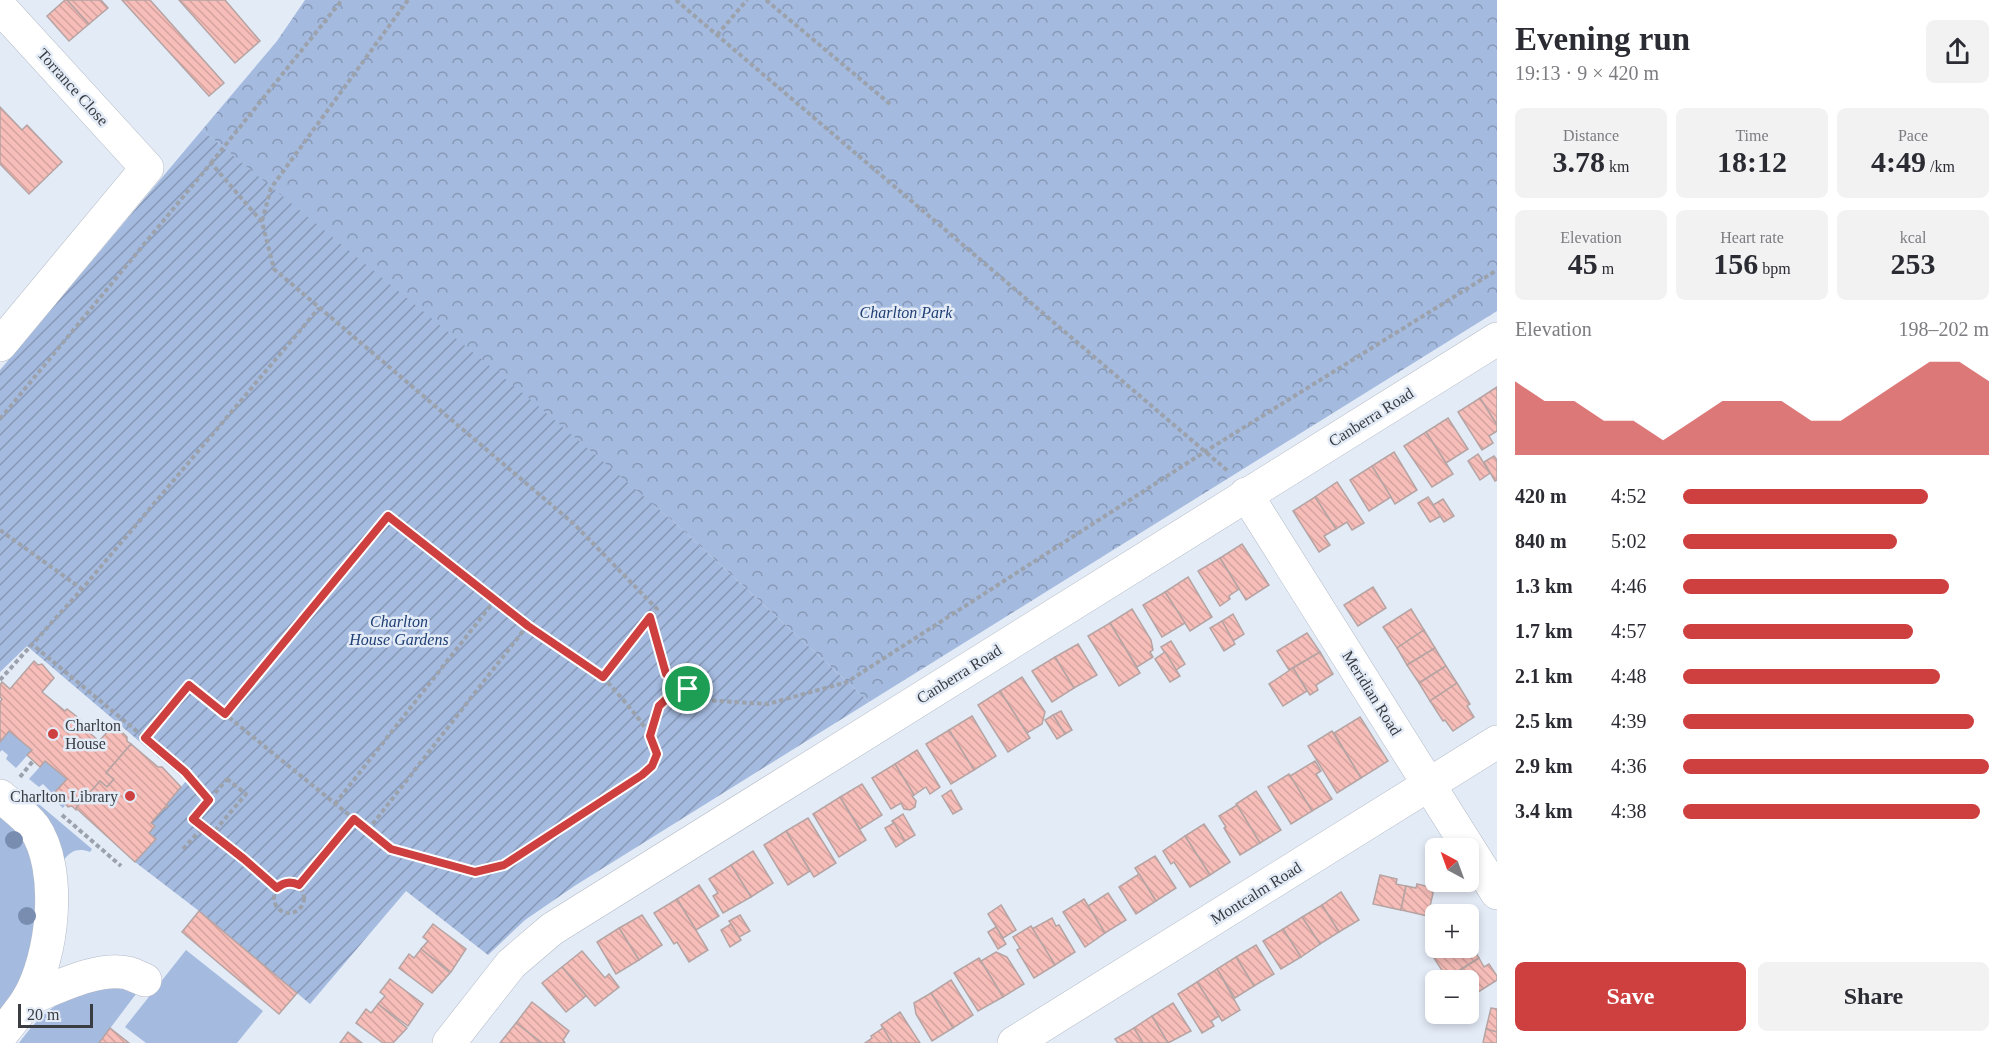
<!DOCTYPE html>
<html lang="en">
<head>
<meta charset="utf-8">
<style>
	:root { --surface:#fff; --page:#f2f2f3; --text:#2b2b33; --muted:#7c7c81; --accent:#ce3f40 }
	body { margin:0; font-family:Georgia,serif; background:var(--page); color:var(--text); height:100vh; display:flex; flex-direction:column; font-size:22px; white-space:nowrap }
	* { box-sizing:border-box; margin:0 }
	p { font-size:20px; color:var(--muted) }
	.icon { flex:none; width:33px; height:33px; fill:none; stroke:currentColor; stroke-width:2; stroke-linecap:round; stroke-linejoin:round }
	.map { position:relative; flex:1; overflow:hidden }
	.details { display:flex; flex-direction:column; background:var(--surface); width:510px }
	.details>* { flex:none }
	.needle { width:39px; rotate:319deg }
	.fabs { position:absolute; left:1425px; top:838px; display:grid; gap:12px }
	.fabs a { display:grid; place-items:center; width:54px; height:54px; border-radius:9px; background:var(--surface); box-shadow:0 3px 9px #0003; font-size:30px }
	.scale { position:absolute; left:18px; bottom:15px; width:75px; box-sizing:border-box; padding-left:6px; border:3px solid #393c41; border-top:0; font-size:16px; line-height:21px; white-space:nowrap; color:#393c41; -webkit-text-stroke:4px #e3ebf7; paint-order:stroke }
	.pin { position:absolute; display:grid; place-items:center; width:51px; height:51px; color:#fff; margin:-26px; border:3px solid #fff; border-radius:50%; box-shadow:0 2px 6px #0007 }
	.round { display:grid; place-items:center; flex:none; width:63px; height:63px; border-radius:9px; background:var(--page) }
	.summary { display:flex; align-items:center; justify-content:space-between; height:102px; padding:0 18px }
	h1 { font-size:33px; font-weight:800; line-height:45px }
	.stats { display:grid; grid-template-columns:repeat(3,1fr); gap:9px; height:102px; padding:6px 18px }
	.stats div { display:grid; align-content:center; border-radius:9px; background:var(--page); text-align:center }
	.stats b { font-size:30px; font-weight:800 }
	.stats small { font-size:16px; font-weight:400 }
	.stats p { font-size:16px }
	.chart { height:168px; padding:12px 18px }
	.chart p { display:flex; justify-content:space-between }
	.chart svg { width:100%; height:108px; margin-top:6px; fill:var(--accent); opacity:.7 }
	.primary-button { display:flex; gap:12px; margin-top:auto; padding:12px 18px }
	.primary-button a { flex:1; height:69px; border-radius:9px; background:var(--accent); color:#fff; font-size:24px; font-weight:800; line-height:69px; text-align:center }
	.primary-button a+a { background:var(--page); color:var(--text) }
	ul { padding:0 18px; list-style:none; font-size:20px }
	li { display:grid; grid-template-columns:96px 72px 1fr; align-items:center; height:45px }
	li i { height:15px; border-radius:8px; background:var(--accent) }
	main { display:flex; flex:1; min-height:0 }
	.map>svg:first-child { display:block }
</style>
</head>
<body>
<main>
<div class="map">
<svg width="1497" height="1043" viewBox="0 0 1497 1043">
	<defs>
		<pattern id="park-crowns" width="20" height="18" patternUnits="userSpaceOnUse" patternTransform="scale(1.5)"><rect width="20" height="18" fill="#a4badf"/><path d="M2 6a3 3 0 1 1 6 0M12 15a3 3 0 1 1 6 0" fill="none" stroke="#8798b6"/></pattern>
		<pattern id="garden-furrows" width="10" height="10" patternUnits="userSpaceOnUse" patternTransform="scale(1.5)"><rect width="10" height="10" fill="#a4badf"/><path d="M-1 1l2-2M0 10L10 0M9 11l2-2" fill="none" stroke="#8798b6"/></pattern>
		<pattern id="building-back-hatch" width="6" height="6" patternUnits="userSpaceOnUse" patternTransform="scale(1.5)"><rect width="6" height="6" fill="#f7bdb8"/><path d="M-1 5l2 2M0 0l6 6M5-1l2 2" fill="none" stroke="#d4a39f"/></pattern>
	</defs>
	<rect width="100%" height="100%" fill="#e3ebf7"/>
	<g fill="#a4badf">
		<polygon points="9,731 32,750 16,768 6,759 8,755 2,750 0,752 0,742"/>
		<polygon points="45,761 67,779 56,792 65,805 63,808 46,793 49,790 43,784 39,787 29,779"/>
		<path d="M 21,789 L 92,849 L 90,852 C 79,848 71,850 64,860 L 17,799 L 22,792 L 20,790 Z"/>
		<polygon points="0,809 25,834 41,888 25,985 0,1010"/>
		<polygon points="186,950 263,1011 237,1043 146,1043 125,1027"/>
		<path d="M 96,986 L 139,990 L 99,1043 L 19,1043 C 45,1008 57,1003 96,986 Z"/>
	</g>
	<polygon fill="url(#park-crowns)" points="305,0 1497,0 1497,311 869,702 674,522 202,130 277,41"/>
	<polygon fill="url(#garden-furrows)" points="202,130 531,400 674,522 869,702 576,885 525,920 488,955 406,891 310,1004 199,911 135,862 155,839 149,833 154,826 151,823 165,807 167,808 166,805 186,781 27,646 0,672 0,370"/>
	<g fill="url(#building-back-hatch)" stroke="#b5a4a3" stroke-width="1.5">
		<polygon points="65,0 67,0 89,24 69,41 47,16"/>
		<polygon points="67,0 101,0 108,8 89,24"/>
		<polygon points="122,0 150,0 224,83 209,96"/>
		<polygon points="179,0 225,0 260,41 235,63"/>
		<polygon points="0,107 22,130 27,125 62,162 29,194 0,164"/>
		<polygon points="1497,387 1497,425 1480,398"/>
		<polygon points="1480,398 1497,425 1497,431 1489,436 1493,443 1482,450 1458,412"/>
		<polygon points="1448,418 1468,449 1446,463 1426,432"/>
		<polygon points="1426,432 1453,474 1432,487 1404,446"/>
		<polygon points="1394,452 1417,490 1395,504 1372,466"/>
		<polygon points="1478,454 1490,473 1480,480 1468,461"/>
		<polygon points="1494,456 1497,460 1497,480 1495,481 1484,462"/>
		<polygon points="1372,466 1391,497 1369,511 1350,480"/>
		<polygon points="1337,482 1364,523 1352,530 1347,522 1336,529 1315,497"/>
		<polygon points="1315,497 1336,529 1324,536 1330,545 1319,552 1293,511"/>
		<polygon points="1428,497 1441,516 1430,522 1418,503"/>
		<polygon points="1443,499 1454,516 1444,522 1433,505"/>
		<polygon points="1242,544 1269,585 1246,600 1220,558"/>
		<polygon points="1220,558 1239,589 1229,596 1230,599 1220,606 1198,571"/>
		<polygon points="1188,577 1212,617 1190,631 1165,592"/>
		<polygon points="1373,587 1386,608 1358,626 1344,605"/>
		<polygon points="1165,592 1185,623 1162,637 1143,605"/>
		<polygon points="1132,609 1151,640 1153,650 1150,652 1153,657 1137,667 1110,623"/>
		<polygon points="1411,609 1424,630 1397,648 1383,627"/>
		<polygon points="1233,614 1244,634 1233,641 1222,621"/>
		<polygon points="1222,621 1235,644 1224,651 1210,628"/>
		<polygon points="1110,623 1140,673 1119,686 1088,636"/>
		<polygon points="1424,630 1435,648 1407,665 1397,648"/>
		<polygon points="1307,633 1320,652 1289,670 1277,651"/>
		<polygon points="1171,641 1185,664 1176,670 1161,647"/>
		<polygon points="1078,644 1097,675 1074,688 1055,657"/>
		<polygon points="1435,648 1446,666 1419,683 1407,665"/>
		<polygon points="1165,652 1180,676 1170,682 1155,659"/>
		<polygon points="1320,652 1333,674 1316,685 1318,690 1310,695 1293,668"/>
		<polygon points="1055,657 1074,688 1052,702 1032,671"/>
		<polygon points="34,661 38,665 42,664 54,678 42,692 65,711 67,709 80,719 77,722 99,741 111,728 116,731 120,730 127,737 127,741 131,744 106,773 114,779 107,787 100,781 76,810 72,806 68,807 55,792 67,779 45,761 40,767 27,755 32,750 9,731 0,742 0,702 2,699 0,697 0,685 2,682 10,689"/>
		<polygon points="1446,666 1457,683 1430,701 1419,683"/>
		<polygon points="1293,668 1307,691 1283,706 1269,684"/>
		<polygon points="1022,677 1045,712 1042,724 1027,733 1000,691"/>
		<polygon points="1457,683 1470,704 1467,706 1474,717 1453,731 1445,720 1443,721 1430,701"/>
		<polygon points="1000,691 1030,738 1008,752 978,705"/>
		<polygon points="1061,711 1072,730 1065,734 1053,715"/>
		<polygon points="1053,715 1065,734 1057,739 1045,720"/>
		<polygon points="972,716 996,756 974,770 949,730"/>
		<polygon points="1360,717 1388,761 1361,778 1334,733"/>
		<polygon points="949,730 974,770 951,784 926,744"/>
		<polygon points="1332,731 1361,778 1337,793 1308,746"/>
		<polygon points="131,744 158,767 162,767 181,787 166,805 168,806 166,808 165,807 151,823 155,826 149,833 156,839 135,862 76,808 100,781 107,787 114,779 106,773"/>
		<polygon points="917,750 940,787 930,794 926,787 914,795 895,764"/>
		<polygon points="1315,761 1321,771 1316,774 1332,799 1312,811 1290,776"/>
		<polygon points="895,764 914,795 912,796 916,801 915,807 910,810 904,809 901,803 891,809 872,778"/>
		<polygon points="1289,774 1312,811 1291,824 1268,787"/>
		<polygon points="862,784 882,815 860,829 840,797"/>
		<polygon points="951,790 962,809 953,814 942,796"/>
		<polygon points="1256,791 1281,830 1260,843 1236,804"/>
		<polygon points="840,797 866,840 839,857 813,814"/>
		<polygon points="1237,805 1260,843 1240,855 1224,828 1226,827 1219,816"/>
		<polygon points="903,814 915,835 905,841 892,821"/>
		<polygon points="808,818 836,863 814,877 786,831"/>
		<polygon points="894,823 905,841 896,847 885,828"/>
		<polygon points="1204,824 1230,862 1210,875 1185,836"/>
		<polygon points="786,831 810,871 788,885 764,845"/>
		<polygon points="1185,836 1210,875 1190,887 1174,862 1171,864 1163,851"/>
		<polygon points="753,851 773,883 751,897 731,865"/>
		<polygon points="1155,856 1176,888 1156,901 1135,868"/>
		<polygon points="731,865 751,897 723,913 713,896 718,893 709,879"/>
		<polygon points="1139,874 1156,901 1136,914 1119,887"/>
		<polygon points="1380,875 1397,879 1396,884 1406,886 1401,910 1373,904"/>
		<polygon points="1417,884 1434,888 1428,916 1401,910 1406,886 1416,888"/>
		<polygon points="699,885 719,916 696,930 677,899"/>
		<polygon points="1341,892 1359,920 1339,932 1322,905"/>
		<polygon points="1108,893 1126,920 1105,933 1088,906"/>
		<polygon points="677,899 708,950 689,962 677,942 674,944 654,913"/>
		<polygon points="1084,899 1105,933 1085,947 1063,912"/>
		<polygon points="1001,905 1016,930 1003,938 988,914"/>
		<polygon points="1322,905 1339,932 1320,944 1302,917"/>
		<polygon points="199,911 297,993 279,1014 182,932"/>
		<polygon points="642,915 662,945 639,960 619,928"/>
		<polygon points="740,915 750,931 739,937 729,921"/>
		<polygon points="1302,917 1320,944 1301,957 1283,929"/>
		<polygon points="1052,918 1056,926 1059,925 1075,952 1055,965 1032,929"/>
		<polygon points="433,924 466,949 451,972 421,949 428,941 423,937"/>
		<polygon points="731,924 741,940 730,947 721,930"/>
		<polygon points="1031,926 1055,965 1034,978 1017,950 1020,948 1013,937"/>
		<polygon points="996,927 1006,944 998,949 988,932"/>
		<polygon points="619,928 639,960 616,974 597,942"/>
		<polygon points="1283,929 1301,957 1281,969 1263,941"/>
		<polygon points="1469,932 1478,947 1474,950 1479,958 1447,978 1432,955 1443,948 1468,948"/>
		<polygon points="1256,945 1274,974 1254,986 1236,957"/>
		<polygon points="421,949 450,973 432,993 399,968 409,954 414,958"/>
		<polygon points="582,951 605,978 609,974 619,987 595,1006 562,967"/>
		<polygon points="996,952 1007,957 1024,984 1003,997 981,961"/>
		<polygon points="1236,957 1254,986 1235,998 1217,969"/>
		<polygon points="979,958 1003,997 978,1011 954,973"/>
		<polygon points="1479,958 1484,967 1489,964 1497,976 1497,980 1475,994 1468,985 1468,981 1466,981 1459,971"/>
		<polygon points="562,967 586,996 566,1012 542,983"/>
		<polygon points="1217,969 1240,1010 1222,1021 1197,982"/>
		<polygon points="390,979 423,1004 408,1026 378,1004 385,996 380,992"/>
		<polygon points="951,980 973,1015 953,1028 931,993"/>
		<polygon points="1197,982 1219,1016 1211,1021 1214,1026 1202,1033 1178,994"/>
		<polygon points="931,993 953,1028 932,1041 916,1014 914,1003"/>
		<polygon points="532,1002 569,1031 563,1040 565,1043 542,1043 516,1023"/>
		<polygon points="1173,1003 1191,1031 1168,1043 1152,1016"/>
		<polygon points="378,1004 407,1028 393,1043 383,1043 356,1023 366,1009 371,1013"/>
		<polygon points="1491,1008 1497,1009 1497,1032 1486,1029"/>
		<polygon points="900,1012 920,1043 892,1043 881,1025"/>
		<polygon points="1152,1016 1168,1043 1143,1043 1134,1028"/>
		<polygon points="516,1023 542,1043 500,1043"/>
		<polygon points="110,1028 129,1043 99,1043"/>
		<polygon points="883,1028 892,1043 865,1043 872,1038 871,1036"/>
		<polygon points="1134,1028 1143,1043 1118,1043 1115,1039"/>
		<polygon points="1486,1029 1497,1032 1497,1043 1483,1043"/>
		<polygon points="348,1032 362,1043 340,1043"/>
	</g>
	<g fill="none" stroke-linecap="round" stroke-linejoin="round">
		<defs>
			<g id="minor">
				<polyline points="0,7 147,168 0,345"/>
				<polyline points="1246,494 1497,893"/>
				<path d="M 0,796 C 12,806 25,815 34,827 C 63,869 53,957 28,999 C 20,1012 9,1024 0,1036"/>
				<path d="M 28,999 C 56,988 98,966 128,973 C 134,975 140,978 145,980"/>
				<polyline points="449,1043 511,964 552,929 1497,339"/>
				<polyline points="1014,1043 1497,742"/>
			</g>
		</defs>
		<use href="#minor" stroke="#b3bac6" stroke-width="34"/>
		<g stroke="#9ca2ab" stroke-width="4" stroke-dasharray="4.5 3" stroke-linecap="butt">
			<polyline points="676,0 1229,472"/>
			<polyline points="766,0 890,104"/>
			<polyline points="717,35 747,0"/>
			<polyline points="211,163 342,0"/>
			<polyline points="262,221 271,188 408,0"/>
			<path d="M 0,419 L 211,163 L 262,222 L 274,269 L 574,524 L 657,609 L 603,677 C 616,692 656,734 657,753 C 657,762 648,769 642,775 L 504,865 L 475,872 L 391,849 L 189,685 L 145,738 L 33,645"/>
			<polyline points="0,530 82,589"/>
			<polyline points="651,618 665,673 703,700 768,704 847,682 1206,451 1497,270"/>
			<polyline points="0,680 82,589 319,308"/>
			<polyline points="225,714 388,516 527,626 603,677"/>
			<path d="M 650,735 C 657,712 660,694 687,689"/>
			<polyline points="145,738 185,773 209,800"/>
			<polyline points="20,777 33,761"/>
			<polygon points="227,779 246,794 212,834 193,819"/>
			<polyline points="335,804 495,600"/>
			<polyline points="62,815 121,866"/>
			<polyline points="368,830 527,626"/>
			<polyline points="213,833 276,888"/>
			<polyline points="183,849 203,827"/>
			<circle cx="289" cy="898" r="15"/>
			<polyline points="299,885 354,819"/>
		</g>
		<use href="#minor" stroke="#fff" stroke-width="33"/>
	</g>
	<g fill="#788db0">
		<circle cx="14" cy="840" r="9"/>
		<circle cx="27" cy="916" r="9"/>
	</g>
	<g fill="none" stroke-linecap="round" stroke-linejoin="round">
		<defs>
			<path id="route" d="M 388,516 L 528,626 L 603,677 L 650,617 L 666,674 L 688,689 L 674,692 L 659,706 L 650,736 L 657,754 L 652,766 L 642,775 L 504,865 L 475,872 L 391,849 L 354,819 L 299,885 C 291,881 284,882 277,888 L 244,859 L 193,819 L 209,800 L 185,772 L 145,738 L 189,685 L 225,714 Z"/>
		</defs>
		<use href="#route" stroke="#fff" stroke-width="12"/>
		<use href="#route" stroke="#ce3f40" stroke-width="8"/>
	</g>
	<g fill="#ce3f40" stroke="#e3ebf7" stroke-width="2">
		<circle cx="53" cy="734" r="6"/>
		<circle cx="130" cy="796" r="6"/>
	</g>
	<g text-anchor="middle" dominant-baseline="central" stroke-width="5" stroke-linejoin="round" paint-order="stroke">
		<g font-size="16" fill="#393c41" stroke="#e3ebf7">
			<text transform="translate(73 87) rotate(48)">Torrance Close</text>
			<text transform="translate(1371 417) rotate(-32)">Canberra Road</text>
			<text transform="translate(959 674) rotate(-32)">Canberra Road</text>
			<text transform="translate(1372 693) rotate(58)">Meridian Road</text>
			<text transform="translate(1256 893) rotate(-32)">Montcalm Road</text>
		</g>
		<g font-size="16" font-style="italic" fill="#204075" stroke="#e3ebf7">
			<text x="906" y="312">Charlton Park</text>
			<text x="399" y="621">Charlton<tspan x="399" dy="18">House Gardens</tspan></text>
		</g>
		<g font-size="16" fill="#393c41" stroke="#e3ebf7" text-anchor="start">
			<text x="65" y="725">Charlton<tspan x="65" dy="18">House</tspan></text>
			<text x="118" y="796" text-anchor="end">Charlton Library</text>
		</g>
	</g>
</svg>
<div class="fabs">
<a><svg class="needle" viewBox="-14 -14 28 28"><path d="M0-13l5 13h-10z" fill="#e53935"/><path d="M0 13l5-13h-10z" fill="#7c7c81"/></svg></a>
<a>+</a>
<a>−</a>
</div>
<div class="scale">20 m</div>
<div class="pin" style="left:688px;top:689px;background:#1e9e55"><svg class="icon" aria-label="arrive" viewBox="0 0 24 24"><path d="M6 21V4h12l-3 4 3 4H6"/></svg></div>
</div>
<section class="details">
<div class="summary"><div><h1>Evening run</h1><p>19:13 · 9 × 420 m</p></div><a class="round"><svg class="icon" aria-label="share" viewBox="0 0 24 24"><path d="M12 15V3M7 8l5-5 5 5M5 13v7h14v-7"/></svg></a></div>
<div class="stats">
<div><p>Distance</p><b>3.78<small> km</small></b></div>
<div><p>Time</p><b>18:12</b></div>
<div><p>Pace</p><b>4:49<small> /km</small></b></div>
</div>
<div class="stats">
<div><p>Elevation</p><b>45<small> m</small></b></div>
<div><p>Heart rate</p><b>156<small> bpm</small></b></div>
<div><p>kcal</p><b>253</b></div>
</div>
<div class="chart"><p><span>Elevation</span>198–202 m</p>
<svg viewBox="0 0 160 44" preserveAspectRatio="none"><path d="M0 44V14L10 22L20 22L30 30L40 30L50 38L60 30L70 22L80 22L90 22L100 30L110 30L120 22L130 14L140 6L150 6L160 14V44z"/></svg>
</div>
<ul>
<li><b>420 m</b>4:52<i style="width:80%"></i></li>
<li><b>840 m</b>5:02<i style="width:70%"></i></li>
<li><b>1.3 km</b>4:46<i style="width:87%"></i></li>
<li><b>1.7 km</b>4:57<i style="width:75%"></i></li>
<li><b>2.1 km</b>4:48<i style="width:84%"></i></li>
<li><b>2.5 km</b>4:39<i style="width:95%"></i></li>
<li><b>2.9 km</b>4:36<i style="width:100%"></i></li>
<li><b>3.4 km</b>4:38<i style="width:97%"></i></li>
</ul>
<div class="primary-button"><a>Save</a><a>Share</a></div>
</section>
</main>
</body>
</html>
